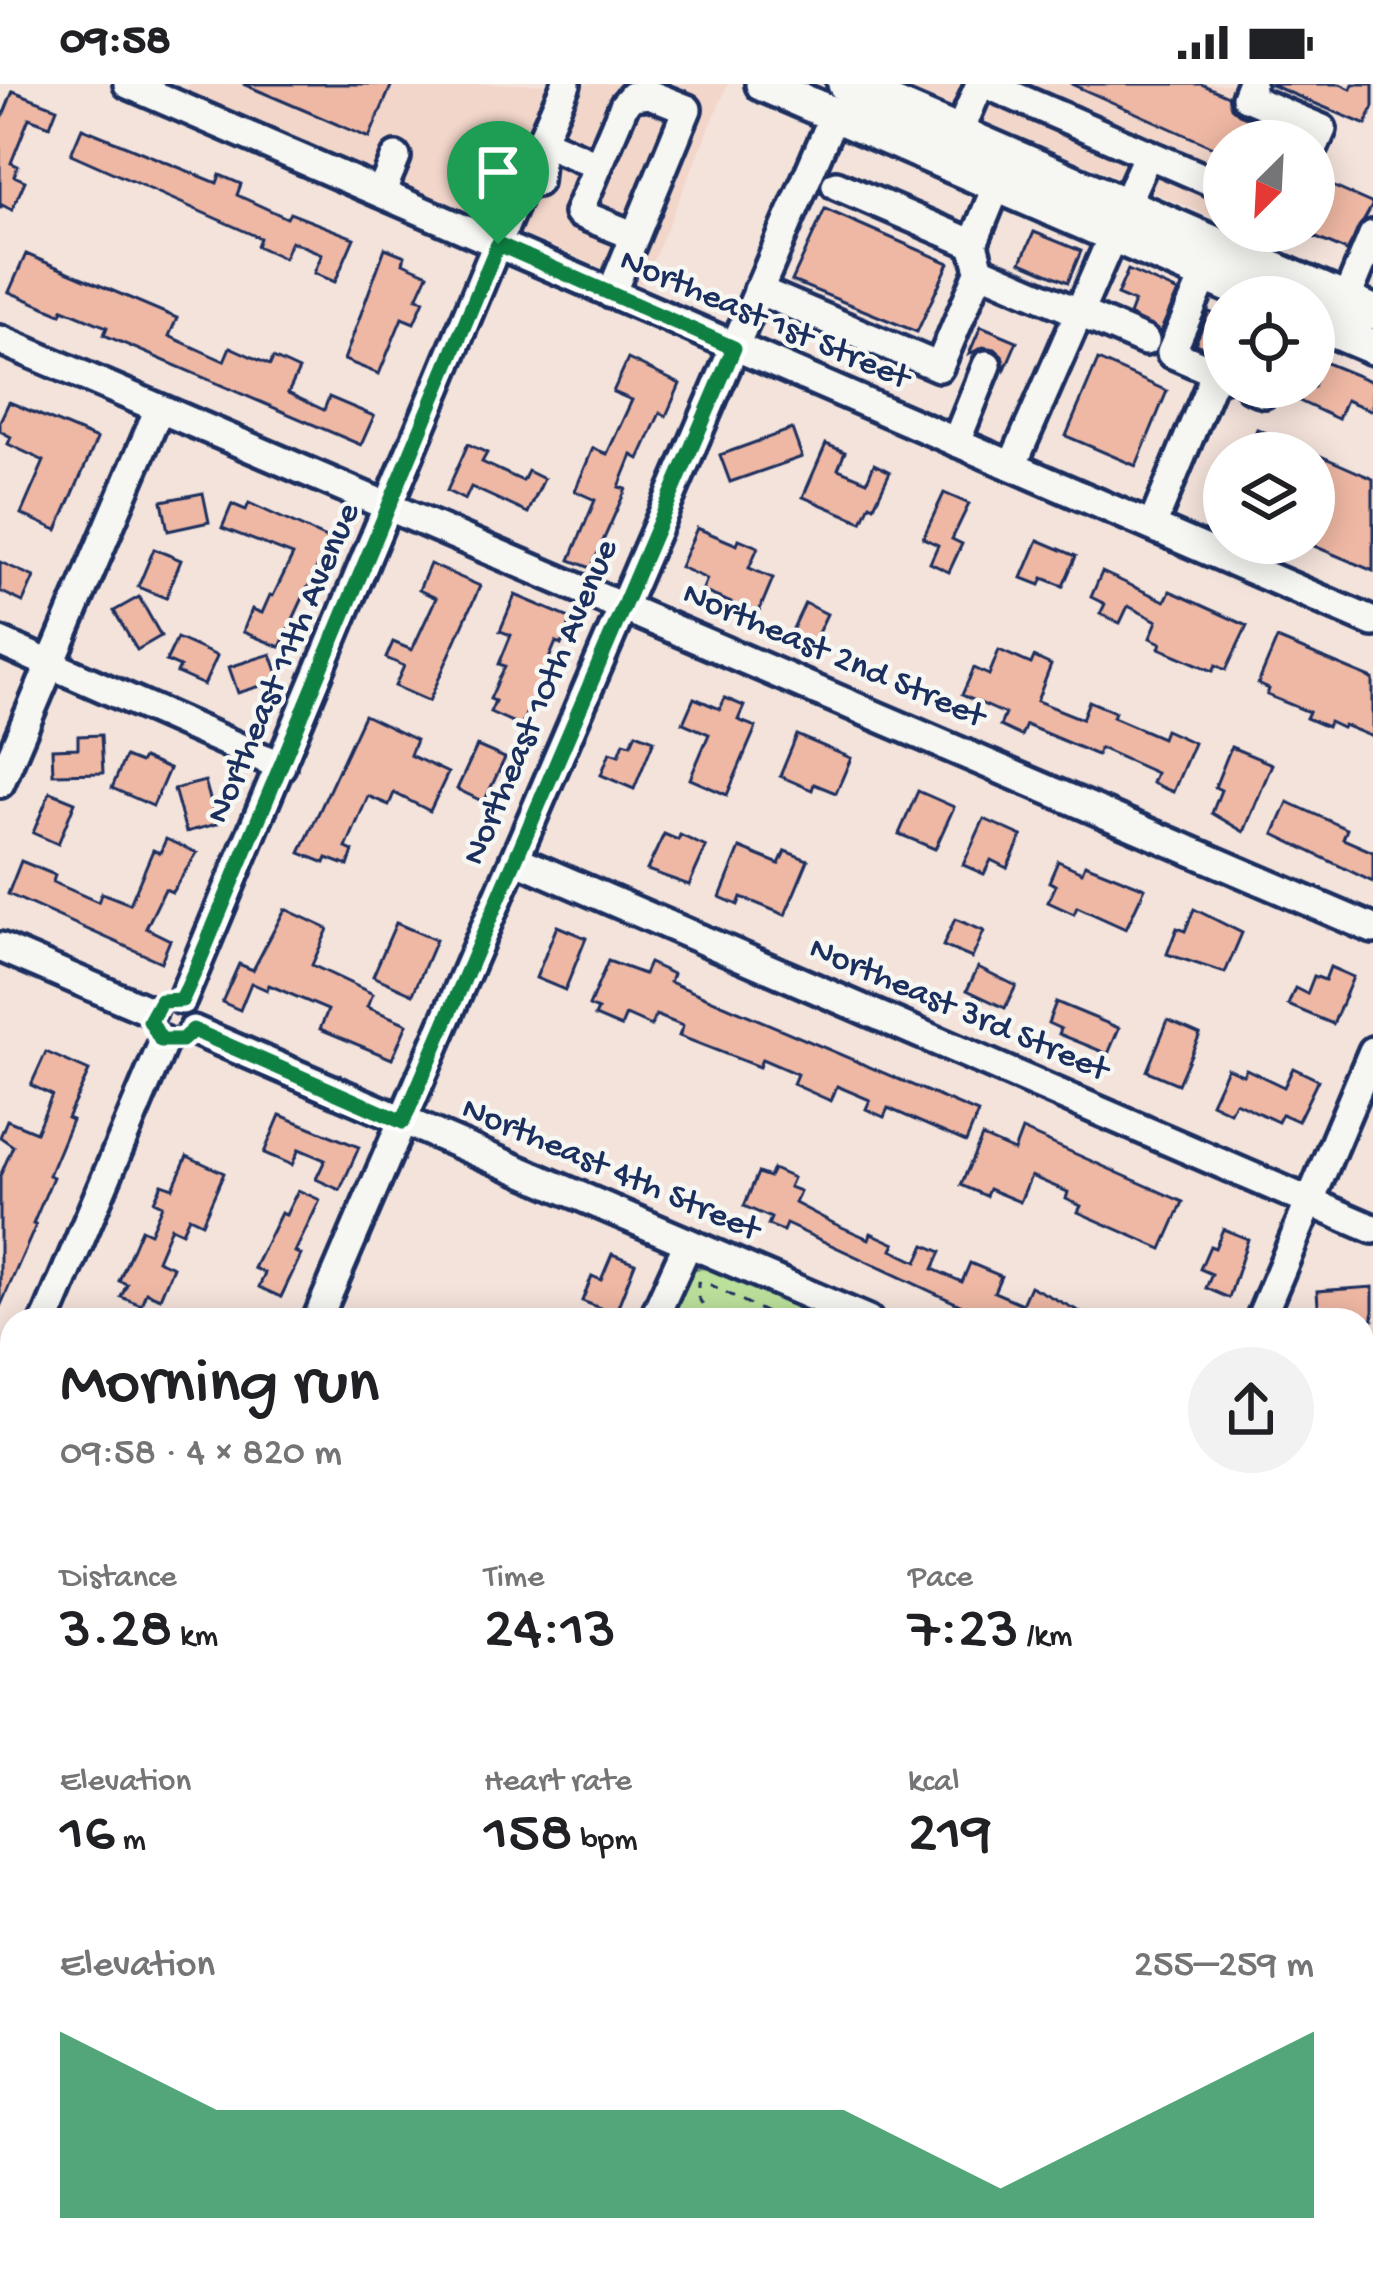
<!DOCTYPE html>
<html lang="en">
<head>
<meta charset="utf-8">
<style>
	:root { --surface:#fff; --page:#f2f2f2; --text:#202124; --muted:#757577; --accent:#0b8043 }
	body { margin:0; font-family:"Gochi Hand",sans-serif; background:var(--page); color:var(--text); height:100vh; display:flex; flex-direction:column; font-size:45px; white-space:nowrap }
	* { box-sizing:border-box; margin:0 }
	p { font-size:39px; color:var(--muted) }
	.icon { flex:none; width:66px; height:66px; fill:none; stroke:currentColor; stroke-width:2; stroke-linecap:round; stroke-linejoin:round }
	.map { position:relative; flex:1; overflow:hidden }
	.details { position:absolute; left:0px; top:1224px; width:1374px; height:975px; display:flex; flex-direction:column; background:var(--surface); border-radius:36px 36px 0 0; box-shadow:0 6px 30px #0003 }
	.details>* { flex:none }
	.needle { width:78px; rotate:204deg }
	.controls { position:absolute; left:1203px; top:36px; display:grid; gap:24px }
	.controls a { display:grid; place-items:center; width:132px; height:132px; border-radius:50%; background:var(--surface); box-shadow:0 6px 30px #0003; font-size:60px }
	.pin { position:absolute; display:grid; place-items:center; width:102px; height:102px; color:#fff; margin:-123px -51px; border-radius:50% 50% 50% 0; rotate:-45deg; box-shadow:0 0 12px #0007 }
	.pin .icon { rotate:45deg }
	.round { display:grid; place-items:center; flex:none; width:126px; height:126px; border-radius:63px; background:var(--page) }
	.headline { display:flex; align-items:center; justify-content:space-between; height:204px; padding:0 60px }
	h1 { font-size:66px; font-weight:600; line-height:90px }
	.figures { display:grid; grid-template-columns:repeat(3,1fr); gap:18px; height:204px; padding:12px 60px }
	.figures div { display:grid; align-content:center }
	.figures b { font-size:60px; font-weight:600 }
	.figures small { font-size:33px; font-weight:400 }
	.figures p { font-size:33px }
	.chart { height:336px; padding:24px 60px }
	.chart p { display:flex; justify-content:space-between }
	.chart svg { width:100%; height:216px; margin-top:12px; fill:var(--accent); opacity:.7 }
	.status { display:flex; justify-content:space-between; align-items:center; height:84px; padding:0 60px; background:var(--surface); direction:ltr }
	.status svg { height:33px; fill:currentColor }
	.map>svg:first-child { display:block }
</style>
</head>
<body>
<div class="status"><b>09:58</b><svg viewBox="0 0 49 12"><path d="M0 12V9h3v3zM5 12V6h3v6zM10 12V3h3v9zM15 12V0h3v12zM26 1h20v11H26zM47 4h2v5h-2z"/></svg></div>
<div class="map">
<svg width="1373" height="2198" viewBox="0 0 1373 2198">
	<rect width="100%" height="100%" fill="#f4e3db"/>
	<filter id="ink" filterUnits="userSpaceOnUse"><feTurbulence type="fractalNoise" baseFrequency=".00833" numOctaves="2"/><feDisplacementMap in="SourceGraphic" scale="24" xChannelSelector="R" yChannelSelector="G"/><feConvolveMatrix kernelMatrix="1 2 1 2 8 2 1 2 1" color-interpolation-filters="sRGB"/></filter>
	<g filter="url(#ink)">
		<g fill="#f2d6ca">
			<polygon points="189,0 728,0 643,201 185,8"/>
			<polygon points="897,0 1249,0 1331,35 1314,78 1314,57 1224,57 1224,138"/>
		</g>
		<polygon fill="#bce19c" stroke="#6c887d" stroke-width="3" points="715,1183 841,1236 666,1236 688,1185"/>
		<g fill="#efb8a4" stroke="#1b2f5e" stroke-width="3">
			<polygon points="243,0 392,0 369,54"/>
			<polygon points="1071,0 1201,0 1228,12 1231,23 1239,30 1298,54 1224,57 1224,68"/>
			<polygon points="1269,0 1340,0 1351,5 1353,0 1373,0 1373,23 1366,41"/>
			<polygon points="13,7 57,24 50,42 29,34 11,79 18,82 14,92 25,97 12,126 2,121 0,125 0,39"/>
			<polygon points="82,44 217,99 220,91 241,100 237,111 287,134 290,129 354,154 335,198 314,189 322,170 291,157 284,174 257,162 260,154 71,70"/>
			<polygon points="1314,94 1373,120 1347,167 1314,153"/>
			<polygon points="825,125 949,179 917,248 792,197"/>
			<polygon points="1034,148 1081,167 1068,198 1021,178"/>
			<polygon points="385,164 405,172 403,179 428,190 417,214 424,216 414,239 402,234 379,290 344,276"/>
			<polygon points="26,170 177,234 169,252 204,268 224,277 230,263 270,281 273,274 299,286 288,309 324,326 329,313 374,332 361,361 104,251 107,243 63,225 61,230 9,208"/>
			<polygon points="1128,186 1178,208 1160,248 1129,231 1134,218 1117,211"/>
			<polygon points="1209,228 1224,234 1224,272 1195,260"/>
			<polygon points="981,242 1017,257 1005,285 1002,271 995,265 983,263 969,270"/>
			<polygon points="628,275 680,300 666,332 660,329 639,375 632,371 619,403 626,405 591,484 570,476 595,416 575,407 593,364 607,370 632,316 613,308"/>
			<polygon points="1098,276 1167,307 1136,382 1066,352"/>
			<polygon points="1319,276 1373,298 1373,327 1346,316 1338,335 1282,309 1280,303 1314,303"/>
			<polygon points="9,318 97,355 57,446 21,430 44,377 8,360 11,353 0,347 0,337"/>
			<polygon points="792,345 802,373 730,398 720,371"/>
			<polygon points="1257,345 1313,369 1247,369"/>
			<polygon points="468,360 487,369 482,378 523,397 528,387 544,395 528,429 471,403 465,416 447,407"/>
			<polygon points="826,360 845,368 838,385 867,397 874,380 890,388 874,422 870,420 862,438 803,413"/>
			<polygon points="1314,369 1373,395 1373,487 1314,462"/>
			<polygon points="203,409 209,438 168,447 162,417"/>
			<polygon points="944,409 969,420 952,455 962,460 949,488 930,479 938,461 923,454"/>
			<polygon points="249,419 330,456 280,563 243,548 252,525 262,529 270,511 273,512 293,471 222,444 232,420 246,426"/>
			<polygon points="697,444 737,461 739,455 758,463 749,484 773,494 758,530 702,507 707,495 680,483"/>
			<polygon points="1038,456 1076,472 1063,502 1043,494 1040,501 1022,494"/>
			<polygon points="154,465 181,476 166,514 138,503"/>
			<polygon points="0,478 34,493 23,518 0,507"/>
			<polygon points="430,480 480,502 429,617 395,602 404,582 386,574 393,558 412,566 436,514 419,506"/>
			<polygon points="1102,488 1165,517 1170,507 1247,542 1226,586 1216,581 1213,587 1159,564 1161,559 1150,554 1157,537 1128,522 1120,539 1100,530 1105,520 1091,513"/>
			<polygon points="515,511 572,535 561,561 556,558 521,642 490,628 495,617 490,615 505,582 499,580 511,551 500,547"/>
			<polygon points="139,513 161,552 137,566 114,527"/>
			<polygon points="805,519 827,530 811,564 789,553"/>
			<polygon points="177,554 217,572 204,601 177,589 180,583 166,577"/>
			<polygon points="1277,555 1373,595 1373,653 1344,641 1342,644 1329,638 1327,643 1306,634 1309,628 1267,611 1269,605 1258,600"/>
			<polygon points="999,566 1031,580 1034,573 1051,581 1037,617 1082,635 1089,617 1115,628 1113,633 1162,654 1165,646 1194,659 1173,708 1152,699 1156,689 1100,664 1097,671 1026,641 1021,652 1000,642 1005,630 962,611 974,584 989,591"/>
			<polygon points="271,570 280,596 238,609 229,583"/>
			<polygon points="694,614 720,625 725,614 744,622 738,636 756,643 727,711 690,695 709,650 683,639"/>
			<polygon points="364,631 416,656 410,671 448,689 430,727 394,709 389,721 368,712 346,764 353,767 348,782 327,774 325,779 300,769"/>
			<polygon points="636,649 654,656 634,705 601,691 610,668 619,671 624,658 631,660"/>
			<polygon points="101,651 103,689 53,690 52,665 78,664 78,652"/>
			<polygon points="797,651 851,674 836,709 814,700 812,706 780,692"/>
			<polygon points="477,662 505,674 484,718 457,705"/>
			<polygon points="1231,663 1272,680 1244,748 1212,729 1221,706 1215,703"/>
			<polygon points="125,673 140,679 143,674 169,685 153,722 112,704"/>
			<polygon points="205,697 217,740 186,748 174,705"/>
			<polygon points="918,707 954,723 935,765 899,750"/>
			<polygon points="50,708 75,718 58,760 33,749"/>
			<polygon points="1288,718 1347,745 1343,755 1373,768 1373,798 1274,750"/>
			<polygon points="984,735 1022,752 1007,784 991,776 984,790 963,781"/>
			<polygon points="664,750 678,756 680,751 706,763 689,801 647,786"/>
			<polygon points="166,755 197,769 172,808 165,805 146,844 170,856 161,878 8,810 21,777 55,791 53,798 98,818 102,809 130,820 153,766 160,769"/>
			<polygon points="740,764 779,780 785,767 808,776 785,831 741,813 738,821 720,813"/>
			<polygon points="1058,777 1082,788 1085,780 1145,804 1126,845 1077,823 1074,830 1048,818 1056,801 1049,798"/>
			<polygon points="285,825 328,845 312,881 373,910 367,923 407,940 392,975 320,945 328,926 269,901 267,906 251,899 240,926 222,918 239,880 253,886"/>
			<polygon points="1194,825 1242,849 1225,889 1167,870 1177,844 1185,847"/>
			<polygon points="955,835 984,847 972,874 943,862"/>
			<polygon points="396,839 436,856 413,910 373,892"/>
			<polygon points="557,842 586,854 565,906 536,894"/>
			<polygon points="608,877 644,890 649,879 673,890 670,898 978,1029 966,1058 888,1024 884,1033 866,1025 870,1016 837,1002 831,1017 793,1000 797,990 762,975 759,983 679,952 683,942 656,931 651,942 626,931 621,943 595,932 598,926 589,922"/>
			<polygon points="978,883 1016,902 1005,924 967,906"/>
			<polygon points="1330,883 1353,893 1333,940 1288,921 1295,904 1307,910 1314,892 1325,896"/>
			<polygon points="1056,918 1119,944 1108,970 1059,950 1061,945 1048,939"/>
			<polygon points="1168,936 1200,950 1178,1000 1147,987"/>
			<polygon points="46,968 89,987 67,1034 72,1036 49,1091 53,1093 33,1140 36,1141 0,1223 0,1092 13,1062 0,1053 7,1036 36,1048 52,1011 31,1001"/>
			<polygon points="1227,984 1243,991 1246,985 1284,1003 1293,984 1318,996 1298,1037 1282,1030 1278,1038 1235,1018 1230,1028 1211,1019"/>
			<polygon points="280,1031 359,1063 340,1106 316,1095 325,1076 299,1065 292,1081 264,1069"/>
			<polygon points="1022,1046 1183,1118 1162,1165 1078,1128 1081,1122 1066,1115 1068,1108 1031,1092 1020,1118 989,1105 986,1112 961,1101 982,1053 1014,1067"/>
			<polygon points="187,1072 224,1089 202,1139 189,1133 182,1148 171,1143 157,1176 173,1183 160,1214 146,1208 141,1221 121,1213 127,1200 119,1197 141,1145 150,1149 162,1121 154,1117 162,1100 173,1104"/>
			<polygon points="773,1085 793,1094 789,1103 800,1107 795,1119 835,1140 869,1155 871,1149 895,1160 892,1166 917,1178 925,1161 941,1168 933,1185 962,1198 970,1179 1001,1192 994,1208 1022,1220 1030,1202 1096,1236 1003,1236 985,1228 984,1232 786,1140 783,1147 768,1141 771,1134 744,1122 758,1089 769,1093"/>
			<polygon points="298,1106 320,1116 295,1168 301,1171 281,1213 259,1203 265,1189 254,1184 281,1129 286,1131"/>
			<polygon points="1223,1145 1248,1155 1229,1214 1206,1204 1212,1190 1200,1185 1210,1162 1215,1164"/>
			<polygon points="612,1170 635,1179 615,1230 582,1217 592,1192 601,1196"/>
			<polygon points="1373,1203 1373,1236 1319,1236 1317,1207"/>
		</g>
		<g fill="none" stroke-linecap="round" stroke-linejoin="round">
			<defs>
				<g id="minor">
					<polyline points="128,0 1373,538"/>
					<polyline points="986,0 1224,103"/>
					<polyline points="1251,0 1246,13 1322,45 1314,63"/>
					<polyline points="959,49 980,0"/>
					<polyline points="541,57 597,81"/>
					<polyline points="537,98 541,57 566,0"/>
					<polyline points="836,101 973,160 997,101"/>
					<polyline points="381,109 396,73"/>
					<polyline points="1125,121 1148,70"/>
					<polyline points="980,186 1145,257"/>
					<polyline points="1205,191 1171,269 1224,292"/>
					<polyline points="758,206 939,283 980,186 973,160"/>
					<polyline points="611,210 687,25 649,10 632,12 624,21 578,129 635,152"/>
					<polyline points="1346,216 1373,151"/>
					<polyline points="0,256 1373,845"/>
					<polyline points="1250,303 1264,309"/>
					<polyline points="956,358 987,281"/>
					<polyline points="1012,382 1113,151"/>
					<polyline points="1152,442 1216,288"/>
					<polyline points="0,558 281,682"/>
					<polyline points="0,699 159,325"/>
					<polyline points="515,775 1373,1145"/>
					<polyline points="0,863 152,928"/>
					<polyline points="182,916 520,105 536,82"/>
					<polyline points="193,946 868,1236"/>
					<polyline points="46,1236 164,957"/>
					<polyline points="317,1236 834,31"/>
					<polyline points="653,1236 688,1159"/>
					<polyline points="1260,1236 1373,967"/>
					<polyline points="0,1343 12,1315"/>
					<polyline points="1362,1448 1373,1452"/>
					<polyline points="0,1463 12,1469"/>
					<polyline points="1362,1749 1373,1753"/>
					<polyline points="0,1764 12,1769"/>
					<polyline points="0,1986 12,1958"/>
					<polyline points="1362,2047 1373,2052"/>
					<polyline points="0,2066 12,2071"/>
					<polyline points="273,2187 302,2198"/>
					<polyline points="980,2187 1005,2198"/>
					<polyline points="246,2198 251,2187"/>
					<polyline points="853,2198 858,2187"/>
				</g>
				<g id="major">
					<polyline points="763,0 1257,213"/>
					<polyline points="845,0 1373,228"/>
					<polyline points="1314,238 1373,263"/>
				</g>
			</defs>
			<use href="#minor" stroke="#1b2f5e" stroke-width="36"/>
			<use href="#major" stroke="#1b2f5e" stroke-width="42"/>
			<polyline stroke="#1b2f5e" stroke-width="3" stroke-dasharray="9 9" stroke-linecap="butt" points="712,1236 698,1213 698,1198 711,1201 781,1236"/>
			<use href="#minor" stroke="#f6f6f2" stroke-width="27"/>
			<use href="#major" stroke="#f6f6f2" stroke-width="33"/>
		</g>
	</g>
	<g fill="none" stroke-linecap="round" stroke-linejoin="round" filter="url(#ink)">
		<defs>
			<polygon id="route" points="498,160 734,264 403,1038 193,946 182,956 161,956 150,937 161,917 182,916 196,885"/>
		</defs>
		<use href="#route" stroke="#fff" stroke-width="24"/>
		<use href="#route" stroke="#0b8043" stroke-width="15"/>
	</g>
	<g text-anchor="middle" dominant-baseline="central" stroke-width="9" stroke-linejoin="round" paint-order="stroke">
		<g font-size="36" fill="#1b2f5e" stroke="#f6f6f2">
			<text transform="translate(764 237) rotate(23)">Northeast 1st Street</text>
			<text transform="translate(833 573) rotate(23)">Northeast 2nd Street</text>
			<text transform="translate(285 580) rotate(-67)">Northeast 11th Avenue</text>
			<text transform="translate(542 619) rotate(-67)">Northeast 10th Avenue</text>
			<text transform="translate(958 927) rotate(23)">Northeast 3rd Street</text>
			<text transform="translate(610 1087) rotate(23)">Northeast 4th Street</text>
		</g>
	</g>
</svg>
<div class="controls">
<a><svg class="needle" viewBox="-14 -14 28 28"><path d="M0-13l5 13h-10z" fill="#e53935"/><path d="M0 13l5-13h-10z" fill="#757577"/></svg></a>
<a><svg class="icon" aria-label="locate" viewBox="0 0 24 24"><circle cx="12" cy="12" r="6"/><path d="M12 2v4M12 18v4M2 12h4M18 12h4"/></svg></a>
<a><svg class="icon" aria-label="layers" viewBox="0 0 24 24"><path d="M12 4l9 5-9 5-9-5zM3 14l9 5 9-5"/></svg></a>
</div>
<div class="pin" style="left:498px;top:160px;background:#1e9e55"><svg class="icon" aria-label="arrive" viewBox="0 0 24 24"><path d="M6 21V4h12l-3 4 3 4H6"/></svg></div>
<section class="details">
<div class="headline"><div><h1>Morning run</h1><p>09:58 · 4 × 820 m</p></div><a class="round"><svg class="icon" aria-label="share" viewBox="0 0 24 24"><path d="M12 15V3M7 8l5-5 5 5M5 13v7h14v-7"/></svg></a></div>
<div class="figures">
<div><p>Distance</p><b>3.28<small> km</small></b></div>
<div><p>Time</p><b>24:13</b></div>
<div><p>Pace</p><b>7:23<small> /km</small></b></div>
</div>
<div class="figures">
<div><p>Elevation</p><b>16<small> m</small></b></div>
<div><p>Heart rate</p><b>158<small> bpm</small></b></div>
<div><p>kcal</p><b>219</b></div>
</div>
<div class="chart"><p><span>Elevation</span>255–259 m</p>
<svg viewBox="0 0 160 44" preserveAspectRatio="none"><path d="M0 44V6L10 14L20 22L30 22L40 22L50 22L60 22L70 22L80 22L90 22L100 22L110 30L120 38L130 30L140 22L150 14L160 6V44z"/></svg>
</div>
</section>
</div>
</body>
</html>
